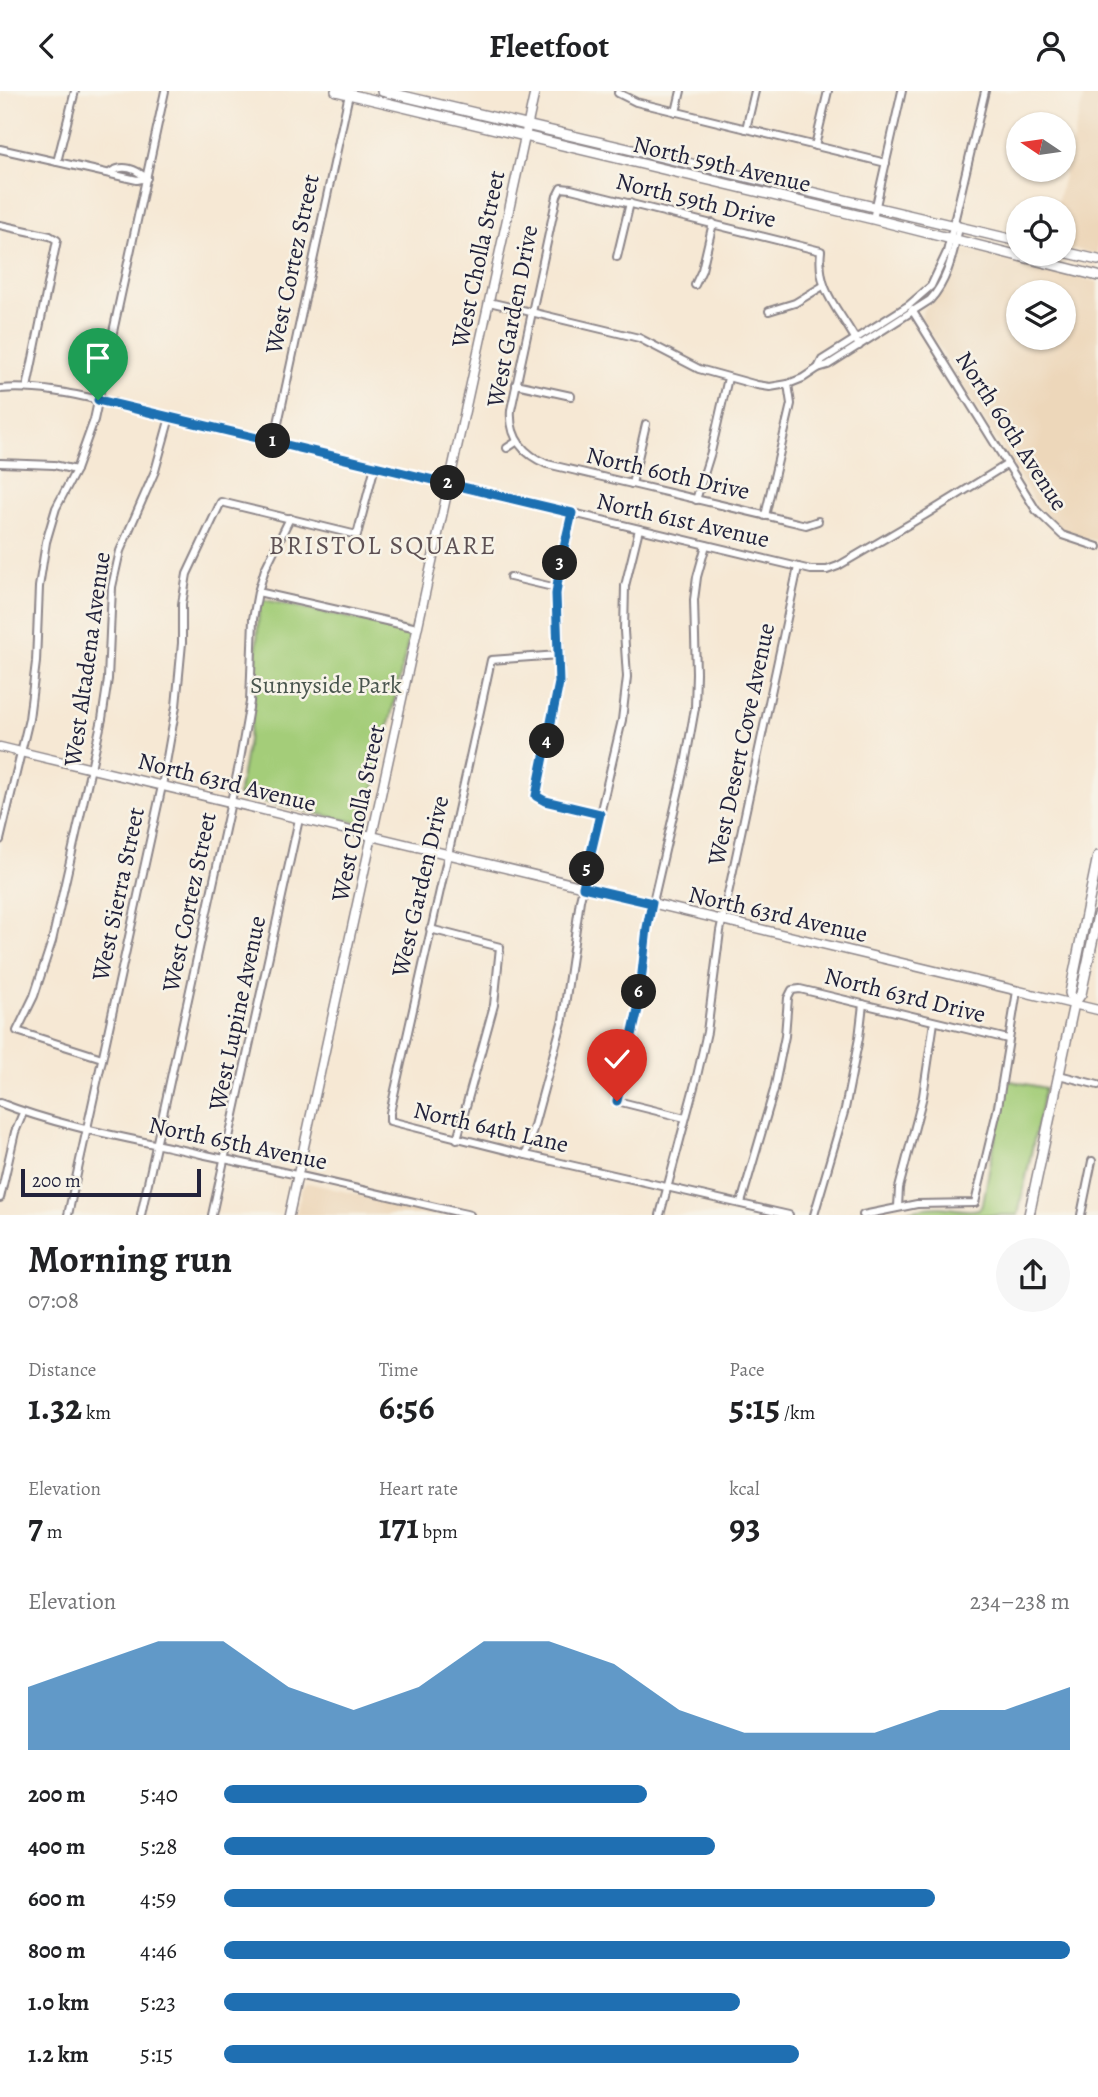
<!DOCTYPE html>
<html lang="en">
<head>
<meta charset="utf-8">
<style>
	:root { --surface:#fff; --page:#f6f6f6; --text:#202124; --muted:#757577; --accent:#1f6fb2 }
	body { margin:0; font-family:Alegreya,serif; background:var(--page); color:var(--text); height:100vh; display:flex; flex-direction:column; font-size:26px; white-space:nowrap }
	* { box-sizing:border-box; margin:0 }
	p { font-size:23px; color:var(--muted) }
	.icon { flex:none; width:38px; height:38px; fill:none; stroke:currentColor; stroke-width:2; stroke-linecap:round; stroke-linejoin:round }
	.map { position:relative; height:1124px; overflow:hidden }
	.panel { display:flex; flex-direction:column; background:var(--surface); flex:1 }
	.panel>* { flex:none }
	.needle { width:46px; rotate:283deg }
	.buttons { position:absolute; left:1006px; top:21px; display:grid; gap:14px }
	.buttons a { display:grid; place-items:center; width:70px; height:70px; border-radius:50%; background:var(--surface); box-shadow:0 2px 5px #0004; font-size:35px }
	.scale { position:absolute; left:21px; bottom:18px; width:180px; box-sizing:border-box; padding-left:7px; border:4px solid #22223b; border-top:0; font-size:19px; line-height:24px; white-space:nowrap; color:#22223b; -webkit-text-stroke:5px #f7f3e8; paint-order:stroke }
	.pin { position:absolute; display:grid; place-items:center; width:60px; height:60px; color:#fff; margin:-72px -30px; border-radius:50% 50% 50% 0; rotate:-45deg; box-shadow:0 0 7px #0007 }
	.pin .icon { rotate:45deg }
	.km { position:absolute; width:35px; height:35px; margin:-18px; border-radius:50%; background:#222; color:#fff; font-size:19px; line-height:35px; text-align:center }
	.round { display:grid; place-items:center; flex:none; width:74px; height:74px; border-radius:37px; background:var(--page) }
	.headline { display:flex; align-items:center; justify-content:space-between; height:119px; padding:0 28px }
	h1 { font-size:38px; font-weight:700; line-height:52px }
	.figures { display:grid; grid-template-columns:repeat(3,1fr); gap:10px; height:119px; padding:7px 28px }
	.figures div { display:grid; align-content:center }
	.figures b { font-size:35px; font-weight:700 }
	.figures small { font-size:19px; font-weight:400 }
	.figures p { font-size:19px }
	.chart { height:196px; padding:14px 28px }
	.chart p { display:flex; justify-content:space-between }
	.chart svg { width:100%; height:126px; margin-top:7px; fill:var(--accent); opacity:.7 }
	ul { padding:0 28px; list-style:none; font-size:23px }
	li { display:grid; grid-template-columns:112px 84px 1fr; align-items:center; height:52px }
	li i { height:18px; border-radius:9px; background:var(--accent) }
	header { display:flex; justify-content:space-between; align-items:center; height:91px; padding:0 28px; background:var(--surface); font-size:32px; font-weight:700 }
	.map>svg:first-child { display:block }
</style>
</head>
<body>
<header><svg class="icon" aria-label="back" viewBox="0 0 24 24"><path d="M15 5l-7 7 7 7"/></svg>Fleetfoot<svg class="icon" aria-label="person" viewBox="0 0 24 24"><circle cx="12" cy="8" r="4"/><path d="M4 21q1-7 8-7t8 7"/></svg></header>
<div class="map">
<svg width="1098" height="1124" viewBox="0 0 1098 1124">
	<rect width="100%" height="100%" fill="#f7f3e8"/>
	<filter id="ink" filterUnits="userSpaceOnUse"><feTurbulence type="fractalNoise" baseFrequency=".0143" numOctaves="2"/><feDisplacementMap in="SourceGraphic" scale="14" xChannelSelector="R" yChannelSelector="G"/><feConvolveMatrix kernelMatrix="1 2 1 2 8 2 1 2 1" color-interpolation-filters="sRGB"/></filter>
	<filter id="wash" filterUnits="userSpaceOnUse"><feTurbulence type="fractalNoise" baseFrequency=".00686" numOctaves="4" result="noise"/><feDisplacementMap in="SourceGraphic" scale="28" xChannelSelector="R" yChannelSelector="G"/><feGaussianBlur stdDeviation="1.57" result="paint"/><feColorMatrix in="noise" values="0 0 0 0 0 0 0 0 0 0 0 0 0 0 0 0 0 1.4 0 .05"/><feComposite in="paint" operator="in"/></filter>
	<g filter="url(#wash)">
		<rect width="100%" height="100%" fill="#f6e8d4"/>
		<g fill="#edd7ba" fill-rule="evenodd">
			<polygon points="1085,0 1098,0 1098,163 1064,156 1064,117 1056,117"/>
			<path d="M 964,158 L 1098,191 L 1098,450 L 1075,446 L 1056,436 L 1041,421 L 921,227 L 923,219 L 935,208 L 947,191 L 960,159 ZM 1018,201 L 1064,201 L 1064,247 L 1018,247 Z"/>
			<polygon points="306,1092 309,1092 444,1124 296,1124 302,1096"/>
		</g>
		<g fill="#a4cd79" stroke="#63785a" stroke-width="2">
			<polygon points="265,509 406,539 410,543 367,728 364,733 238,705 253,621 259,516 261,511"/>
			<path d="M 1006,989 L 1045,997 L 1018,1124 L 888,1124 C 905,1120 922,1116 939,1116 C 952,1116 967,1122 979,1118 L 983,1112 Z"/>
		</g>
	</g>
	<g filter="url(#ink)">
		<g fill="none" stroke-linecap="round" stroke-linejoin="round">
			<defs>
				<g id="minor">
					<polyline points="618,2 636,11 886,72"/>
					<polyline points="676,21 681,0"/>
					<polyline points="746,38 755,0"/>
					<polyline points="815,55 828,0"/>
					<polyline points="0,58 137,89 147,87"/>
					<polyline points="57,71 75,0"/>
					<path d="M 111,81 C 123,73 136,78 146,87"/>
					<polyline points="873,128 902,0"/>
					<polyline points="0,134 50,145 57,149 27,297"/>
					<polyline points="617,166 630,112"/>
					<polyline points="695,194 702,179 713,132"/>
					<path d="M 489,211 L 639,247 L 699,278 L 757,294 L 770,296 L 788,293 L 803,287 L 818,277 L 828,274 L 930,209 C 948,190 953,162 959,137 L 954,129"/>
					<polyline points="912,219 1036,419 1062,444 1098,456"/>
					<polyline points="769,220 795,212 823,195"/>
					<polyline points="818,277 822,269 909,214 931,195 947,161 985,0"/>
					<polyline points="516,293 571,305"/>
					<path d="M 0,298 C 38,295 73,303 109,311 L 811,479 L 827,479 L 838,475 L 925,424 L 1006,374"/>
					<polyline points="274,351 349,3"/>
					<polyline points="507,357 516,351"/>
					<polyline points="0,372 54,374 76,379"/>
					<polyline points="632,393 646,333"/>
					<polyline points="696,409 711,361 728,287"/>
					<polyline points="572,422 557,497 560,592 536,705 545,710 600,723"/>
					<polyline points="765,425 791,313 788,293"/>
					<path d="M 818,430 L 806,434 L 547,373 C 522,363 509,346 511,319 L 557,105 L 561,97 L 571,98 L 821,160 C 816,203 842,220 859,255"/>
					<polyline points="510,486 557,497"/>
					<polyline points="258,501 417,537"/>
					<path d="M 559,564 L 491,569 C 459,720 423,871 390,1022 L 390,1030 L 526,1064 L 789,1124"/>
					<polyline points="0,749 29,628 36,571 39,496 46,451 56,417 76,379 94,329 165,0"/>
					<polyline points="430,838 500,856 494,914 457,1048"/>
					<polyline points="102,967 17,940 34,905 52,850 102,628 108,588 112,496 120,460 155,380 170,326"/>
					<polyline points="1059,984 1098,994"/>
					<path d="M 0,1012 C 64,1037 134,1048 201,1063 C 291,1082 380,1103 470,1124"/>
					<polyline points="685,1027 617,1010 638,918 647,837 685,673 695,617 696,582 694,509 697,486 706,454"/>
					<polyline points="526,1064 563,928 580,809 622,629 627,586 624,540 625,495 639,438"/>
					<polyline points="0,1107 15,1041 23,1022"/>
					<polyline points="741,1112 774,999 785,945 788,907 792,899 800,898 1008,948"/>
					<polyline points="898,1116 899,1097 923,1005 934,931"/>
					<polyline points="68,1124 162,695 176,615 182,552 182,513 187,483 221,411 357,444 375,375"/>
					<polyline points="141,1124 239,674 250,611 253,528 258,501 265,478 290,427"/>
					<polyline points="212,1124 299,728"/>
					<polyline points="660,1124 697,985 707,941 720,840 798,476"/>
					<polyline points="814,1124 845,1018 859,947 863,913"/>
					<polyline points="863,1124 917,1113 975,1112 998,1016 1017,900"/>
					<polyline points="1081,1124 1092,1070"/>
				</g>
				<g id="tertiary">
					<polyline points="0,656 1098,919"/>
					<polyline points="289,1124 535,0"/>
				</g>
				<g id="secondary">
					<polyline points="336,0 873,128 1098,185"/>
					<polyline points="382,0 1018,150"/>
					<polyline points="1064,161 1098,169"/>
					<polyline points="1074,913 1070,902 1098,765"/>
					<polyline points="1029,1124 1072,922 1074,913 1081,903 1098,824"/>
				</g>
			</defs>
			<use href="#minor" stroke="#8c8588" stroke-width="10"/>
			<use href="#tertiary" stroke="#8c8588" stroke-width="11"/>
			<use href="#secondary" stroke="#8c8588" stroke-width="12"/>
			<use href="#minor" stroke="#fff" stroke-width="6"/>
			<use href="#tertiary" stroke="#fff" stroke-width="8"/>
			<use href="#secondary" stroke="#fff" stroke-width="9"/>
		</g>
	</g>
	<g fill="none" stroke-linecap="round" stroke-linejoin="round" filter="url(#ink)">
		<defs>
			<polyline id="route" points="98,309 572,422 560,474 556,503 559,592 536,705 545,710 600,723 583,796 652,812 647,837 638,918 617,1010"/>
		</defs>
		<use href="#route" stroke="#fff" stroke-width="14"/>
		<use href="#route" stroke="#1f6fb2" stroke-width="9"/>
	</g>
	<g text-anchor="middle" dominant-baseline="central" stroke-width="5" stroke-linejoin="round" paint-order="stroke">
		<g font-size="24" fill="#22223b" stroke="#f7f3e8">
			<text transform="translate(722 73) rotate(13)">North 59th Avenue</text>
			<text transform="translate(696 109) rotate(14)">North 59th Drive</text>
			<text transform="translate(478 168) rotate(-78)">West Cholla Street</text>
			<text transform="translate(292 173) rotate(-78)">West Cortez Street</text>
			<text transform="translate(512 225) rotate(-79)">West Garden Drive</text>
			<text transform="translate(1012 340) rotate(57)">North 60th Avenue</text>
			<text transform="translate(668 382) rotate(13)">North 60th Drive</text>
			<text transform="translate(683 429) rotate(13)">North 61st Avenue</text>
			<text transform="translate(87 568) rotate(-82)">West Altadena Avenue</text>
			<text transform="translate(741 653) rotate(-78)">West Desert Cove Avenue</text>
			<text transform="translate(227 691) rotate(14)">North 63rd Avenue</text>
			<text transform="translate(358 722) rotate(-78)">West Cholla Street</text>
			<text transform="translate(420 795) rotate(-77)">West Garden Drive</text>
			<text transform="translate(118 803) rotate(-78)">West Sierra Street</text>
			<text transform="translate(189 811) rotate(-78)">West Cortez Street</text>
			<text transform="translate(778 823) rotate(13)">North 63rd Avenue</text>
			<text transform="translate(905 904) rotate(14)">North 63rd Drive</text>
			<text transform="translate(237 922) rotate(-78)">West Lupine Avenue</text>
			<text transform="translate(491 1036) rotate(13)">North 64th Lane</text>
			<text transform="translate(238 1052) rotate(12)">North 65th Avenue</text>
		</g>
		<g font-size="24" fill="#49554e" stroke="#f7f3e8">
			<text x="326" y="594">Sunnyside Park</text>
		</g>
		<g font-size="26" letter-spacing="2" fill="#5e5154" stroke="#f7f3e8">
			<text x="383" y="454">BRISTOL SQUARE</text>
		</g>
	</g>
</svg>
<div class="buttons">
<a><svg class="needle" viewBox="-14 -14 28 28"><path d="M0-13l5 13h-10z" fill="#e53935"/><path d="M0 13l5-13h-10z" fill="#757577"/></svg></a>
<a><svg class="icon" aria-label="locate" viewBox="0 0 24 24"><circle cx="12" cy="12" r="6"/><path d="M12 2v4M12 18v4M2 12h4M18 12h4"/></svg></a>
<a><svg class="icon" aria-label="layers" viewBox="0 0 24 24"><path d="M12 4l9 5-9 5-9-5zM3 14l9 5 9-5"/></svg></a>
</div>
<div class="scale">200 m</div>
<div class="pin" style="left:98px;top:309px;background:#1e9e55"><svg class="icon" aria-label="arrive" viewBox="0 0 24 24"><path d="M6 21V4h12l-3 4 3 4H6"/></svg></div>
<div class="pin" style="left:617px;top:1010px;background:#d93025"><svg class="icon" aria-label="check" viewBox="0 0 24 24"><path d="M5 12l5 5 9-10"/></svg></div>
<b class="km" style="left:273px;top:350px">1</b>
<b class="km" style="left:448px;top:392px">2</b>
<b class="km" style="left:560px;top:472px">3</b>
<b class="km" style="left:547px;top:650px">4</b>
<b class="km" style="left:587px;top:778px">5</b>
<b class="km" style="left:639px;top:901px">6</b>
</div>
<section class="panel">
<div class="headline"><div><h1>Morning run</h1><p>07:08</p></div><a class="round"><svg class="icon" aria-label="share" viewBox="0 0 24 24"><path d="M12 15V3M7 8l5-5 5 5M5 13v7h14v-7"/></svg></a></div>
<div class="figures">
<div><p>Distance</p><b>1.32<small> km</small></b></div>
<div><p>Time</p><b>6:56</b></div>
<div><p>Pace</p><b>5:15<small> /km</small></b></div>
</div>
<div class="figures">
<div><p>Elevation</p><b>7<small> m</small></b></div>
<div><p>Heart rate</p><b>171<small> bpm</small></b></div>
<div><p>kcal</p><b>93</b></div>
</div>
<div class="chart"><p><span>Elevation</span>234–238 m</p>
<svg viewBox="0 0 160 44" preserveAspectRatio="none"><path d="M0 44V22L10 14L20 6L30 6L40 22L50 30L60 22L70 6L80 6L90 14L100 30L110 38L120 38L130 38L140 30L150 30L160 22V44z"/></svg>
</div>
<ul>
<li><b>200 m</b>5:40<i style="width:50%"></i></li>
<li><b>400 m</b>5:28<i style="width:58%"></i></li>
<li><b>600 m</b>4:59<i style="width:84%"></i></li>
<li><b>800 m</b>4:46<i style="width:100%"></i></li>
<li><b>1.0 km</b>5:23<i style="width:61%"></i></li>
<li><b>1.2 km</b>5:15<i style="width:68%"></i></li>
</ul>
</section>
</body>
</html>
